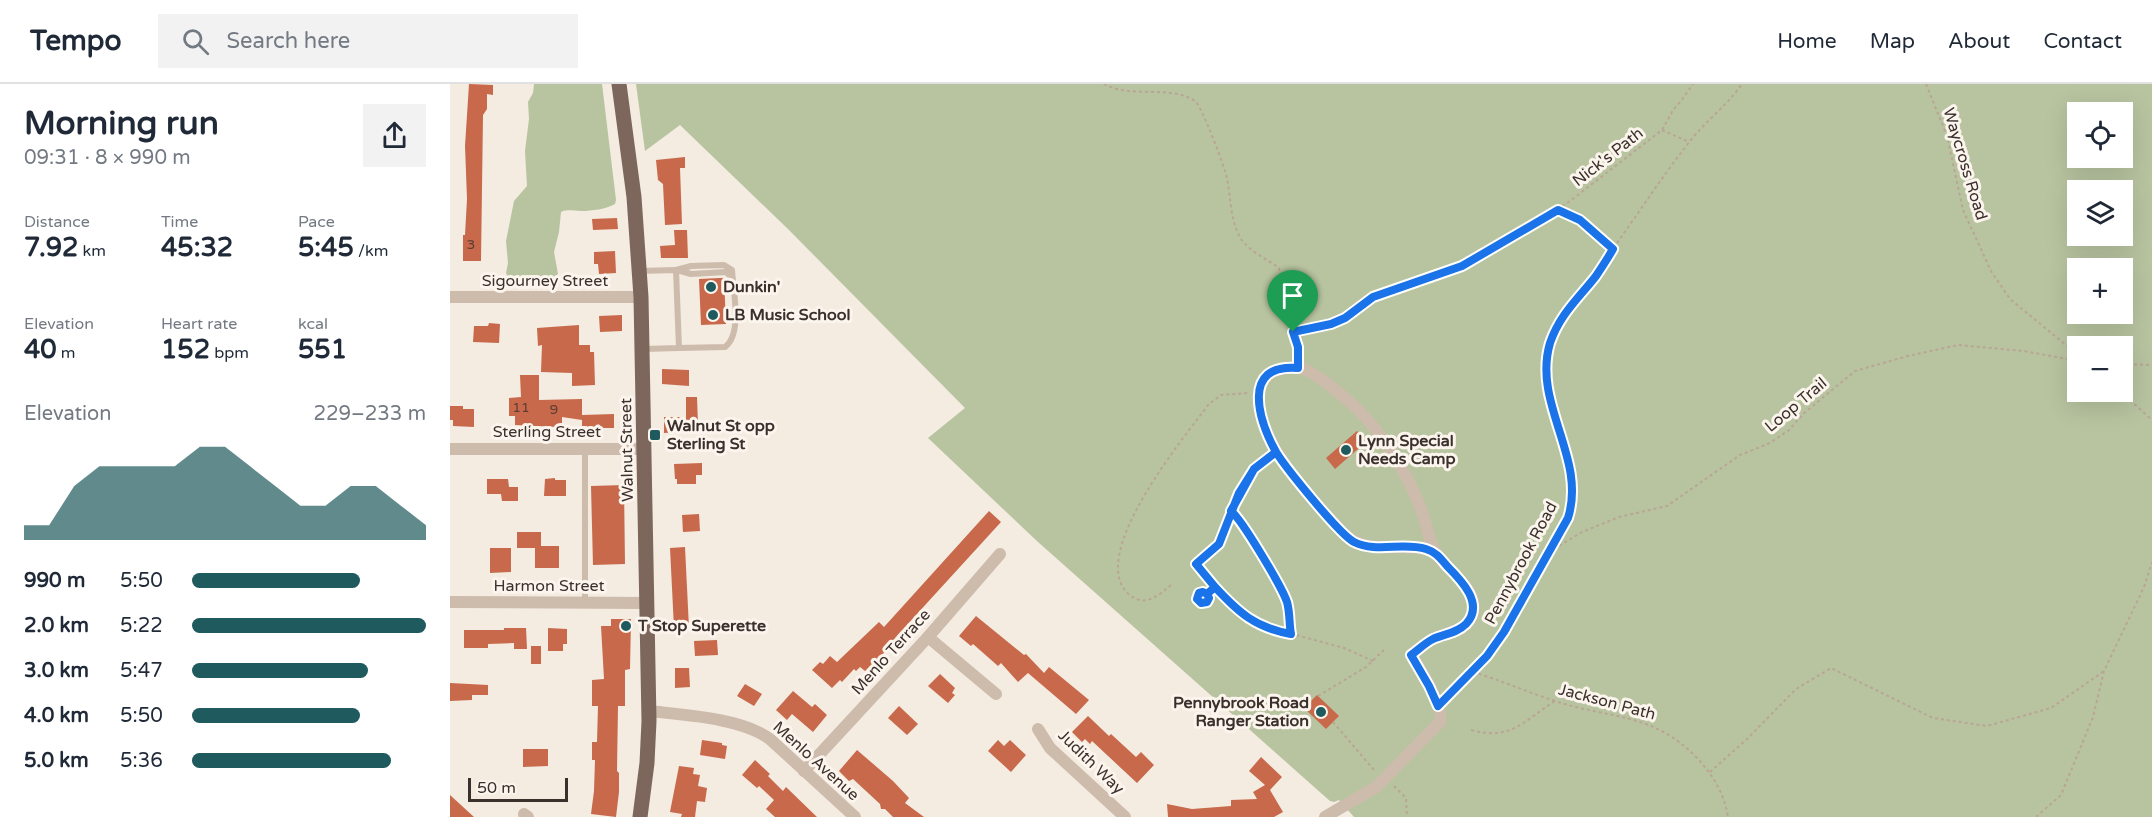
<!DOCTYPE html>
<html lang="en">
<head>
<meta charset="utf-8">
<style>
	:root { --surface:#fff; --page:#f2f2f3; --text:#1f2937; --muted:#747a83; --line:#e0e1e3; --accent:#1f5a5e }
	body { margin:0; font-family:"Varela Round",sans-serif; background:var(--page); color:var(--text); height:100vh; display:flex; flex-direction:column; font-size:22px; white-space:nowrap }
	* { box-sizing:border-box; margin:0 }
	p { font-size:20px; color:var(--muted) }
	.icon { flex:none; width:33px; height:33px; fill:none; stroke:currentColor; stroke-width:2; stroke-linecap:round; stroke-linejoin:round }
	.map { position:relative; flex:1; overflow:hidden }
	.sheet { display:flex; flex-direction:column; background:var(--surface); width:450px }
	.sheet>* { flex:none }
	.tools { position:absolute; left:1617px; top:18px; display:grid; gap:12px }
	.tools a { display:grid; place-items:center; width:66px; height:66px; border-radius:0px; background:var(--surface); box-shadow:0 6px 24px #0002; font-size:30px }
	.scale { position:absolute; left:18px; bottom:15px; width:100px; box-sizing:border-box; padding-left:6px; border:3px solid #3b302b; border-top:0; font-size:16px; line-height:21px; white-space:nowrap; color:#3b302b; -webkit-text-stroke:4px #fbf5ee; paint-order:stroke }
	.pin { position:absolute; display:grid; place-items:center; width:51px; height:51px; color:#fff; margin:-62px -26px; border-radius:50% 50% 50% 0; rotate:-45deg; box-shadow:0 0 6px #0007 }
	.pin .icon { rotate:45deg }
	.round { display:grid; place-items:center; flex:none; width:63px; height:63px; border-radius:0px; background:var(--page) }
	.summary { display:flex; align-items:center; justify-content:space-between; height:102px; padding:0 24px }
	h1 { font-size:33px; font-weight:800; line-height:45px }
	.metrics { display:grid; grid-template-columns:repeat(3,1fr); gap:9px; height:102px; padding:6px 24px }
	.metrics div { display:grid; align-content:center }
	.metrics b { font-size:26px; font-weight:800 }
	.metrics small { font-size:16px; font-weight:400 }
	.metrics p { font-size:16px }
	.chart { height:168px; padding:12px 24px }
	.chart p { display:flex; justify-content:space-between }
	.chart svg { width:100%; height:108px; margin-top:6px; fill:var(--accent); opacity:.7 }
	ul { padding:0 24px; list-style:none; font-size:20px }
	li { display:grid; grid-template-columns:96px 72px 1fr; align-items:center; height:45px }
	li i { height:15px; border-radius:8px; background:var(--accent) }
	header { display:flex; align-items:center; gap:36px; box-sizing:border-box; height:84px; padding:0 30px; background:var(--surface); border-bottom:2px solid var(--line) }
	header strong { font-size:28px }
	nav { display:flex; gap:33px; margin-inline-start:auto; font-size:21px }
	.search { width:420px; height:54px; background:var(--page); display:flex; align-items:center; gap:15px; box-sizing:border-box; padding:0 21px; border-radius:0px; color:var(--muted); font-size:22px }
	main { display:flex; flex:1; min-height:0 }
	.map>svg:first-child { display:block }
</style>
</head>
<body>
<header>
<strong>Tempo</strong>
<div class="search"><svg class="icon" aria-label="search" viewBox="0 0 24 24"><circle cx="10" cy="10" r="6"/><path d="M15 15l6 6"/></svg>Search here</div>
<nav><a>Home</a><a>Map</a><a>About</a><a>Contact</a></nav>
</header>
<main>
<section class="sheet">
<div class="summary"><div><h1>Morning run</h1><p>09:31 · 8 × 990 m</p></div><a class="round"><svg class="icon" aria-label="share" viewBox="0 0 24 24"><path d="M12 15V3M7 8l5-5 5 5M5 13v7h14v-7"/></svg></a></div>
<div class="metrics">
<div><p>Distance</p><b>7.92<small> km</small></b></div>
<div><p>Time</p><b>45:32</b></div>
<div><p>Pace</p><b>5:45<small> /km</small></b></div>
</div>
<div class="metrics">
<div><p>Elevation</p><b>40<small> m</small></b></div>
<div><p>Heart rate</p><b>152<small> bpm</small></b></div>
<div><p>kcal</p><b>551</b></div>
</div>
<div class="chart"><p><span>Elevation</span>229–233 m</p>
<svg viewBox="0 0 160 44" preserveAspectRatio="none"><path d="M0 44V38L10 38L20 22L30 14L40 14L50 14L60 14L70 6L80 6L90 14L100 22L110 30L120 30L130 22L140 22L150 30L160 38V44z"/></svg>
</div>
<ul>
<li><b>990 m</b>5:50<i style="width:72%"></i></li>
<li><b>2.0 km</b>5:22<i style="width:100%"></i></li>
<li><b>3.0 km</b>5:47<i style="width:75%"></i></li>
<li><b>4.0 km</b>5:50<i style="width:72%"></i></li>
<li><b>5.0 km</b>5:36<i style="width:85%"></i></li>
</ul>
</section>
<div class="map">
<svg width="1702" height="733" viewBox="0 0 1702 733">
	<rect width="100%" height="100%" fill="#f4ebe1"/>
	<g fill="#b8c4a0" fill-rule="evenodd">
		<path d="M 84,0 L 152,0 L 166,116 L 165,120 C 156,125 142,127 131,127 C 124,127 118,125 111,128 L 109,148 L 104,168 L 108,190 C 97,203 73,199 59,195 L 56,189 L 58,179 L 56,157 L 64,117 L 77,102 L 75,67 L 79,35 L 78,18 L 83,9 Z"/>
		<path d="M 186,0 L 1702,0 L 1702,733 L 904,733 L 889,716 L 884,718 L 880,717 L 588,458 L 478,354 L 515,324 L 338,145 L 230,41 L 195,67 ZM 1628,28 L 1672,28 L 1672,74 L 1628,74 ZM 1628,106 L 1672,106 L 1672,152 L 1628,152 ZM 1628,184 L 1672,184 L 1672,230 L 1628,230 ZM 1628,262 L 1672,262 L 1672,308 L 1628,308 Z"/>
	</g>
	<g fill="#c8694b">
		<polygon points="19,0 43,1 43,11 37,10 37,25 33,31 31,177 13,177 13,151 15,151 17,115 15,62"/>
		<polygon points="235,73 235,84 230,84 232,140 215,141 213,100 208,96 206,76"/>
		<polygon points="167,134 168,145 143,146 142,135"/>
		<polygon points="224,146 237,146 238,174 211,174 210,162 225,161"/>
		<polygon points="165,167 166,189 149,190 148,180 144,180 144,168"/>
		<polygon points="269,194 274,194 276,240 251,241 249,195"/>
		<polygon points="172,231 172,247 150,248 149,232"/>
		<polygon points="39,239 50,240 49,259 23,258 24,242 38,242"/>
		<polygon points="129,241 129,261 140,261 140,268 144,268 145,301 122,302 122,289 91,288 92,261 88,262 87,244"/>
		<polygon points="212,285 239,286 239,302 212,300"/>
		<polygon points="70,291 89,291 89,316 132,315 132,336 112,333 112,340 107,340 107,343 65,341 65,332 59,332 59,314 71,313"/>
		<polygon points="236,313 247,313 248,341 236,341"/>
		<polygon points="0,322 13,322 13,325 24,325 24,343 3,342 3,336 0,336"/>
		<polygon points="164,330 164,344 137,344 137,342 132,342 132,331"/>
		<polygon points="214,333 232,333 232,348 214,349"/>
		<polygon points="907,347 917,357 885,385 876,374"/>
		<polygon points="252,379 252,391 246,391 246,400 227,400 227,395 225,395 224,380"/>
		<polygon points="105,394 105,396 116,396 116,412 94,412 95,395"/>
		<polygon points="37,395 58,395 59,403 68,403 68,417 52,417 51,410 37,410"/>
		<polygon points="174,401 175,480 143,481 141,402"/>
		<polygon points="539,427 551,438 445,554 447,556 415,587 410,583 406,587 404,585 392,598 390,596 382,604 362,586 370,578 373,580 380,572 387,578 429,538 434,543"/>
		<polygon points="249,430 250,447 233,448 232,431"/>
		<polygon points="67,448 91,448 91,462 109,462 109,484 85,484 85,464 67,464"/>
		<polygon points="235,463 239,544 224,544 220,464"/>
		<polygon points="40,464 61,464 61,488 40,489"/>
		<polygon points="526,532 574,571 576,570 594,589 599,583 639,616 626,630 578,589 568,598 551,579 548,582 523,560 521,562 509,552"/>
		<polygon points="161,535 181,535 180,585 175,586 175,622 168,622 167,687 169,689 169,708 166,733 141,730 144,707 145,676 142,676 142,658 147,658 148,622 142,622 142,596 154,595 151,542 161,542"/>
		<polygon points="54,544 76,544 77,565 64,565 64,559 38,560 38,564 14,564 14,546 54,546"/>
		<polygon points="98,544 117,545 117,560 113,560 113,567 98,567"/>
		<polygon points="267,556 268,571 245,572 244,557"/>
		<rect x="81" y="562" width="10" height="18"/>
		<polygon points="225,584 239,584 240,603 225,604"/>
		<polygon points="490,590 505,604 502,609 505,611 498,619 478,602"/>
		<polygon points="0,599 38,601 38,611 22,611 22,616 0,617"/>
		<polygon points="295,600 312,610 304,622 287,612"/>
		<polygon points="343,607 362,623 365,620 377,631 363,648 342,630 337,636 326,626"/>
		<polygon points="867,611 889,632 876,645 854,624"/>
		<polygon points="449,622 468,640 457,651 438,634"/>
		<polygon points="638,632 659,652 661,650 686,673 691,668 704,681 687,699 642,657 640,660 635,655 632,658 622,648"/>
		<polygon points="252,656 272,659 272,661 277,662 275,675 250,671"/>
		<polygon points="548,656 554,662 560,656 576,671 561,688 538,667"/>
		<polygon points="73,665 98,665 98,682 73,683"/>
		<polygon points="407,666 443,697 459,714 455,719 474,733 443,733 435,725 431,725 430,720 403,695 399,697 389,687"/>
		<polygon points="811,673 832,693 820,706 833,728 824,733 718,733 717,720 742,725 781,722 781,716 807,715 803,708 815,701 799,687"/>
		<polygon points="305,676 320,690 318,692 333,707 336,703 367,733 325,733 316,725 324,716 309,702 307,704 292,691"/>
		<polygon points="229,682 244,684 243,690 250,691 248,702 257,704 255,718 247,717 245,733 231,733 232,730 220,728"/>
		<polygon points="0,711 24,733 0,733"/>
	</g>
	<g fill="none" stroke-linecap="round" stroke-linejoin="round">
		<g stroke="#b9a596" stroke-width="2" stroke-dasharray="3 3" stroke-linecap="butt">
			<path d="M 654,0 C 681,15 723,0 746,18 C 753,26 775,83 777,95 C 781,113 780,136 790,153 C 798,167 817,175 829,184 L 848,270"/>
			<polyline points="1476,0 1497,52 1513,126 1541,187 1560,215 1628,271"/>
			<polyline points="1212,46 1239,58"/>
			<polyline points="1109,126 1130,136 1163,165"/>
			<polyline points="843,248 867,244 895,234 923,213 1012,182 1077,145 1120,117 1212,46 1223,26 1231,17 1243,0"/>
			<polyline points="1672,280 1702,281"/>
			<polyline points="1671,308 1702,336"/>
			<polyline points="817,374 804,385 789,409 769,460 746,480 780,520 806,540 894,564 923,577"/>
			<path d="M 781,427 C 792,436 831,503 837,518 C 840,528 839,540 841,550"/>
			<polyline points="1099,468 1132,448 1169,433 1217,422 1290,371 1320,359 1339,346 1353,330 1405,287 1458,272 1508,261 1574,267 1628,277"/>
			<path d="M 721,501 C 709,511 696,523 681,512 C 632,476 735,352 759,320 L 771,311 L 797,309"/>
			<circle cx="753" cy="514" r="5.5"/>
			<polyline points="757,510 765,503"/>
			<path d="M 1023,588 C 1050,596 1077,608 1105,617 C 1159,635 1203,628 1247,674 C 1263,691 1274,709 1278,733"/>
			<path d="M 1007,605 C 1057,558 1084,493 1118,434 C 1135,378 1089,329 1098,273 C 1103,235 1124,221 1145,192 C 1153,182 1159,172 1165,162 C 1189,128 1212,93 1237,61 C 1253,39 1276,23 1292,0"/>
			<polyline points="868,612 916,583 934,566"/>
			<polyline points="883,638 924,686"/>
			<path d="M 1021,646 C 1062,657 1073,637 1105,617"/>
			<polyline points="1260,688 1297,655 1346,605 1381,584 1483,634 1537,642 1601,624 1654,587"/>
			<polyline points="944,702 956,714 957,733"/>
			<polyline points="1586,733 1611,711 1643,633 1654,587 1694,503 1702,478"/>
		</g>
		<g stroke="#cdbbac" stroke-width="6">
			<path d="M 226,186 L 241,182 L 274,181 L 282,186 C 283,206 293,250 275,263 L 229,264"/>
			<polyline points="227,186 241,190 276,188 282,194"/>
			<polyline points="189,187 226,186 229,264 193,265"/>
			<polyline points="135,365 135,519"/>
			<polyline points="988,622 1001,610"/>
		</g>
		<g stroke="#cdbbac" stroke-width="12">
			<polyline points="0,213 191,213"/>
			<polyline points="0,365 194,365"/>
			<polyline points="0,518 198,519"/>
			<polyline points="478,553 546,610"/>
			<path d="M 199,627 C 234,631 294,634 321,656 L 405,733"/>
			<polyline points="588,645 600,664 675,733"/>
			<polyline points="354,687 478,553 550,470"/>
			<polyline points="74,730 78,733"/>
			<path d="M 875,733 L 926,703 L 990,638 C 994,624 970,583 961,571 C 968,566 975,559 983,555 C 997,548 1018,548 1023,529 C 1030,501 992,486 984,465 C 977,452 976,436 970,422 C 958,393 941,364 921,340 C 909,325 868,288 850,284 C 840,282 829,285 820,290 C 806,299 807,318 811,332 C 823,376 863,416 894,450 C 919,473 955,456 984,468"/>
		</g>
		<polyline stroke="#7d675c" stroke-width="15" points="169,0 184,113 191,213 199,637 197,679 190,733"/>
	</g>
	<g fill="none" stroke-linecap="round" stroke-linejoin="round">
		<defs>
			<path id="route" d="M 843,248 L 848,263 L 848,284 C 790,279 809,337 826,368 L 804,385 L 789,409 L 769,460 L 746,480 L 765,503 L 757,510 L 753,508 L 749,509 L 747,515 L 751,519 L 757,518 L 759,514 L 757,510 L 765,503 C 789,529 806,544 841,550 C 839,540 840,528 837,518 C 832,503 792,436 781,427 L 804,385 L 826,368 C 836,384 889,450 904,458 C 926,469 953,458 976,465 C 986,468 991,475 997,482 C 1011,496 1035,520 1016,540 C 1007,549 994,550 983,555 C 975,559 968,566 961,571 L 979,602 L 988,622 L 1037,572 L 1054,548 L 1118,434 C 1137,374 1082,320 1100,259 C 1110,230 1128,215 1146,192 C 1152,183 1158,174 1163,165 L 1130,136 L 1108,126 L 1012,182 L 923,213 L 895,234 L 881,240 L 843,248"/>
		</defs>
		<use href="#route" stroke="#fff" stroke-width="12"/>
		<use href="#route" stroke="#1a73e8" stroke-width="8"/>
	</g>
	<g fill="#1f5a5e" stroke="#fbf5ee" stroke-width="2">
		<circle cx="261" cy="203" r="6"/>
		<circle cx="263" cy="231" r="6"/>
		<rect x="199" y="345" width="12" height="12" rx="3"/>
		<circle cx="896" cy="366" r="6"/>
		<circle cx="176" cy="542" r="6"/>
		<circle cx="871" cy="628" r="6"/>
	</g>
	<g text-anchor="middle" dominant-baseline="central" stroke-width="6" stroke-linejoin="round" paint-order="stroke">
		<g font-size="14" fill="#5e3e33">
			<text x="21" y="160">3</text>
			<text x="71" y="323">11</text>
			<text x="104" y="325">9</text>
		</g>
		<g font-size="16" fill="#3b302b" stroke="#fbf5ee">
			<text transform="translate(1158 73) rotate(-38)">Nick's Path</text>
			<text transform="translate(1515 80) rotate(73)">Waycross Road</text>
			<text x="95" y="197">Sigourney Street</text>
			<text transform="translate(1346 321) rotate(-40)">Loop Trail</text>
			<text x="97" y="348">Sterling Street</text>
			<text transform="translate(177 366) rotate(-91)">Walnut Street</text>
			<text transform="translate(1071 479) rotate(-62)">Pennybrook Road</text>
			<text x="99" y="502">Harmon Street</text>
			<text transform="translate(441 568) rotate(-48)">Menlo Terrace</text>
			<text transform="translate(1157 618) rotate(15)">Jackson Path</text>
			<text transform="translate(366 677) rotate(42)">Menlo Avenue</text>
			<text transform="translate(641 678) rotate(44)">Judith Way</text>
		</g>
		<g font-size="16" font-weight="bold" fill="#3b302b" stroke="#fbf5ee" text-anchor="start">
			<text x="273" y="203">Dunkin'</text>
			<text x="275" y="231">LB Music School</text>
			<text x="217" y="342">Walnut St opp<tspan x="217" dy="18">Sterling St</tspan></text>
			<text x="908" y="357">Lynn Special<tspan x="908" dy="18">Needs Camp</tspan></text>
			<text x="188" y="542">T Stop Superette</text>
			<text x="859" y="619" text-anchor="end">Pennybrook Road<tspan x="859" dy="18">Ranger Station</tspan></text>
		</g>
	</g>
</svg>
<div class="tools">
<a><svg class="icon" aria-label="locate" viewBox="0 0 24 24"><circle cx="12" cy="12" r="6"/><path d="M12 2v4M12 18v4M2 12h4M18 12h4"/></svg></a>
<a><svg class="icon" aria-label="layers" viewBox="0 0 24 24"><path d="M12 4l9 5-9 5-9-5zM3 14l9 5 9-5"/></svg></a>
<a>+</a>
<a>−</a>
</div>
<div class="scale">50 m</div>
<div class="pin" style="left:843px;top:248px;background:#1e9e55"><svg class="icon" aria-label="arrive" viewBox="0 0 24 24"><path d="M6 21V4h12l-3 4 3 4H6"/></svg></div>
</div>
</main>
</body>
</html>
